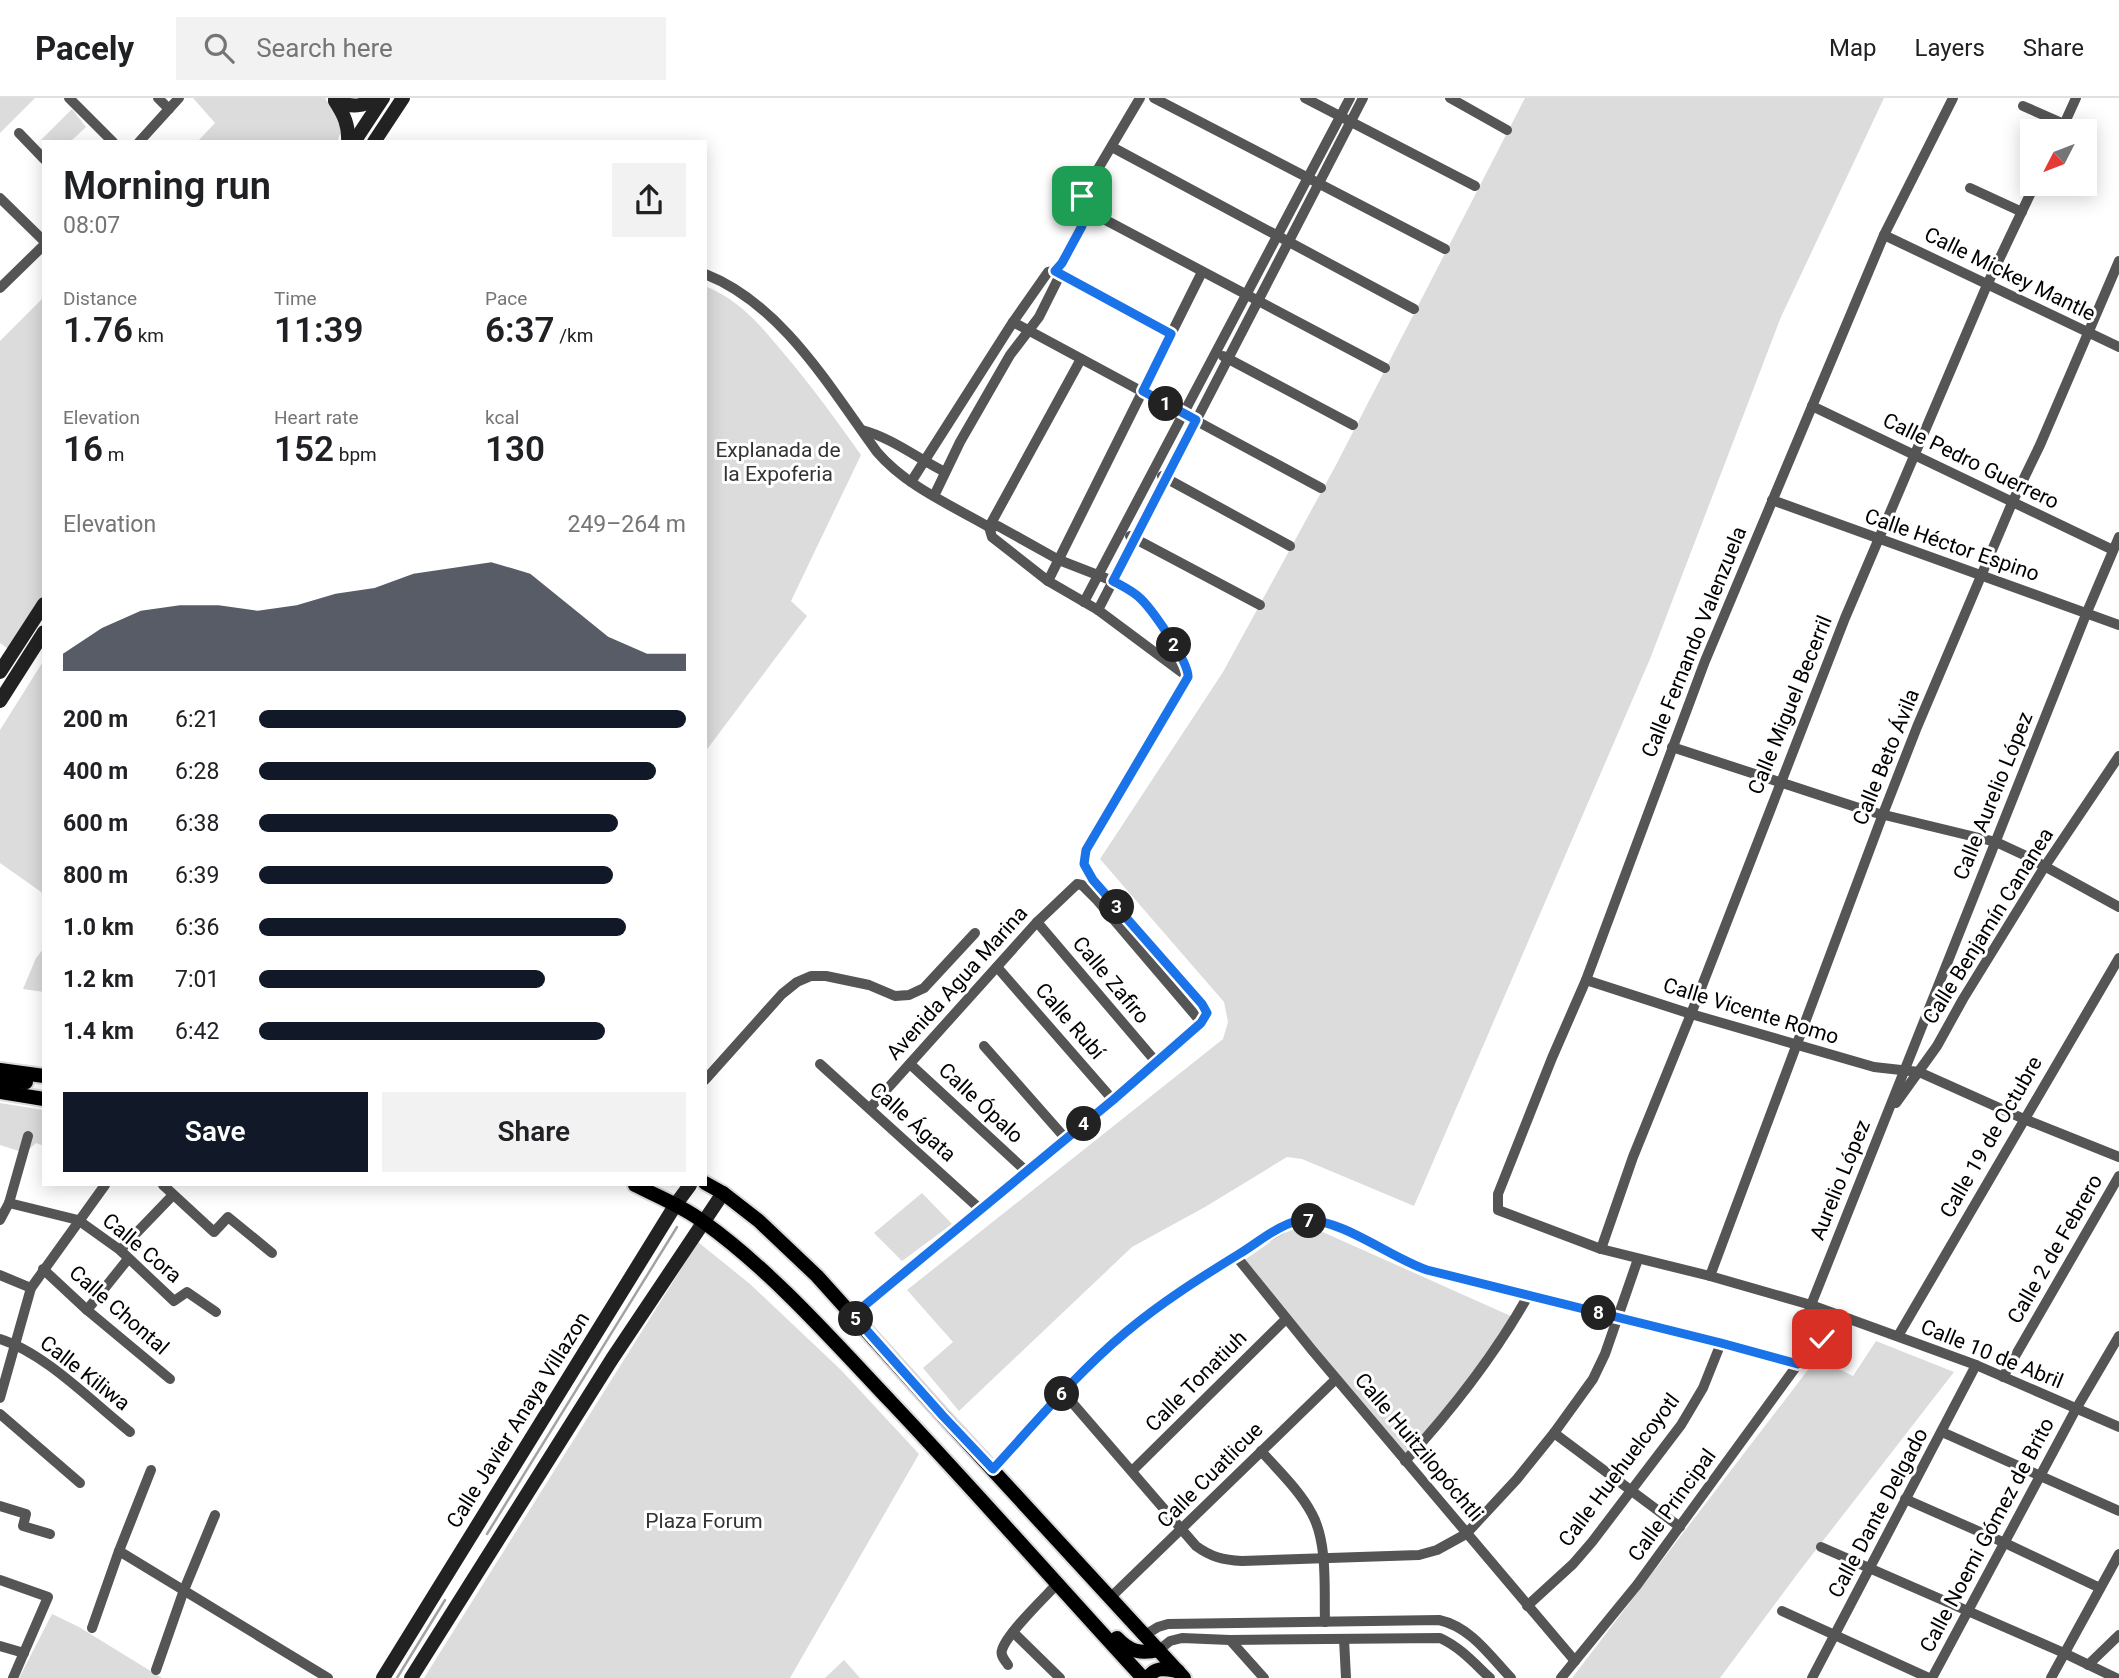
<!DOCTYPE html>
<html lang="en">
<head>
<meta charset="utf-8">
<style>
	:root { --surface:#fff; --page:#f2f2f2; --text:#202124; --muted:#757577; --line:#e0e0e0; --accent:#111827 }
	body { margin:0; font-family:Roboto,sans-serif; background:var(--page); color:var(--text); height:100vh; display:flex; flex-direction:column; font-size:26px; white-space:nowrap }
	* { box-sizing:border-box; margin:0 }
	p { font-size:23px; color:var(--muted) }
	.icon { flex:none; width:38px; height:38px; fill:none; stroke:currentColor; stroke-width:2; stroke-linecap:round; stroke-linejoin:round }
	.map { position:relative; flex:1; overflow:hidden }
	.panel { position:absolute; left:42px; top:42px; width:665px; height:1046px; display:flex; flex-direction:column; background:var(--surface); border-radius:0px; box-shadow:0 4px 18px #0003 }
	.panel>* { flex:none }
	.needle { width:46px; rotate:228deg }
	.fabs { position:absolute; left:2020px; top:21px; display:grid; gap:14px }
	.fabs a { display:grid; place-items:center; width:77px; height:77px; border-radius:0px; background:var(--surface); box-shadow:0 4px 18px #0003; font-size:35px }
	.pin { position:absolute; display:grid; place-items:center; width:60px; height:60px; color:#fff; margin:-30px; border-radius:14px; box-shadow:0 4px 10px #0006 }
	.km { position:absolute; width:35px; height:35px; margin:-18px; border-radius:50%; background:#222; color:#fff; font-size:19px; line-height:35px; text-align:center }
	.round { display:grid; place-items:center; flex:none; width:74px; height:74px; border-radius:0px; background:var(--page) }
	.head { display:flex; align-items:center; justify-content:space-between; height:119px; padding:0 21px }
	h1 { font-size:38px; font-weight:600; line-height:52px }
	.stats { display:grid; grid-template-columns:repeat(3,1fr); gap:10px; height:119px; padding:7px 21px }
	.stats div { display:grid; align-content:center }
	.stats b { font-size:35px; font-weight:600 }
	.stats small { font-size:19px; font-weight:400 }
	.stats p { font-size:19px }
	.chart { height:196px; padding:14px 21px }
	.chart p { display:flex; justify-content:space-between }
	.chart svg { width:100%; height:126px; margin-top:7px; fill:var(--accent); opacity:.7 }
	.primary-button { display:flex; gap:14px; margin-top:auto; padding:14px 21px }
	.primary-button a { flex:1; height:80px; border-radius:0px; background:var(--accent); color:#fff; font-size:28px; font-weight:600; line-height:80px; text-align:center }
	.primary-button a+a { background:var(--page); color:var(--text) }
	ul { padding:0 21px; list-style:none; font-size:23px }
	li { display:grid; grid-template-columns:112px 84px 1fr; align-items:center; height:52px }
	li i { height:18px; border-radius:9px; background:var(--accent) }
	header { display:flex; align-items:center; gap:42px; box-sizing:border-box; height:98px; padding:0 35px; background:var(--surface); border-bottom:2px solid var(--line) }
	header strong { font-size:33px }
	nav { display:flex; gap:38px; margin-inline-start:auto; font-size:24px }
	.search { width:490px; height:63px; background:var(--page); display:flex; align-items:center; gap:18px; box-sizing:border-box; padding:0 24px; border-radius:0px; color:var(--muted); font-size:26px }
	.map>svg:first-child { display:block }
</style>
</head>
<body>
<header>
<strong>Pacely</strong>
<div class="search"><svg class="icon" aria-label="search" viewBox="0 0 24 24"><circle cx="10" cy="10" r="6"/><path d="M15 15l6 6"/></svg>Search here</div>
<nav><a>Map</a><a>Layers</a><a>Share</a></nav>
</header>
<div class="map">
<svg width="2119" height="1580" viewBox="0 0 2119 1580">
	<rect width="100%" height="100%" fill="#fff"/>
	<g fill="#dcdcdc">
		<polygon points="0,0 35,0 0,35"/>
		<polygon points="193,0 325,0 335,15 342,31 337,44 197,44 215,25"/>
		<polygon points="1525,0 1884,0 1781,219 1650,561 1414,1108 1302,1061 1287,1059 1205,1109 1132,1149 959,1313 923,1270 953,1244 907,1192 1223,941 1228,924 1224,904 1100,761 1223,574 1336,367"/>
		<polygon points="72,11 86,29 70,44 44,45 41,42"/>
		<path d="M 705,188 C 740,202 762,229 786,258 C 813,290 837,323 861,357 L 791,503 L 807,518 L 705,654 Z"/>
		<polygon points="44,199 44,501 10,552 0,545 0,243"/>
		<polygon points="44,562 44,796 0,765 0,632"/>
		<polygon points="44,850 44,894 23,891 36,860"/>
		<polygon points="0,1005 44,1012 44,1048 36,1045 25,1055 0,1047"/>
		<polygon points="922,1095 952,1126 902,1163 874,1135"/>
		<polygon points="1292,1129 1316,1131 1513,1219 1459,1294 1406,1356 1243,1163"/>
		<polygon points="698,1144 750,1186 841,1272 919,1356 790,1580 424,1580"/>
		<polygon points="1876,1243 1954,1274 1798,1475 1720,1580 1572,1580 1817,1260 1853,1278"/>
		<polygon points="52,1516 79,1529 162,1580 19,1580"/>
		<polygon points="844,1562 860,1580 825,1580"/>
	</g>
	<g fill="none" stroke-linecap="round" stroke-linejoin="round">
		<g stroke="#a3a3a3" stroke-width="2.5">
			<polyline points="487,1436 677,1129"/>
			<polyline points="397,1580 445,1502"/>
		</g>
		<defs>
			<g id="primary">
				<polyline points="0,972 44,978"/>
				<polyline points="0,983 26,984"/>
				<polyline points="0,994 44,1001"/>
				<polyline points="705,1085 723,1095 759,1123 817,1178 943,1318 1184,1580"/>
				<path d="M 635,1087 C 659,1099 684,1109 705,1125 C 773,1174 835,1245 892,1305 C 978,1396 1059,1489 1143,1580"/>
				<path d="M 1117,1540 C 1130,1554 1141,1556 1159,1552"/>
				<path d="M 1148,1580 C 1155,1568 1166,1571 1178,1573"/>
			</g>
		</defs>
		<use href="#primary" stroke="#dbdbdb" stroke-width="18"/>
		<g stroke="#555" stroke-width="10">
			<polyline points="69,0 113,44"/>
			<polyline points="158,0 169,11"/>
			<polyline points="1154,0 1445,151"/>
			<polyline points="1305,0 1475,88"/>
			<polyline points="1450,0 1507,32"/>
			<polyline points="1953,0 1884,137 1705,563 1586,882 1552,960 1498,1096 1498,1112 1601,1151 1710,1178 1811,1207 1976,1267 2119,1329"/>
			<polyline points="2023,8 2064,26"/>
			<polyline points="2061,33 2076,0"/>
			<polyline points="19,35 44,61"/>
			<polyline points="139,44 179,0"/>
			<polyline points="1112,49 1414,211"/>
			<polyline points="1970,90 2022,114"/>
			<polyline points="0,100 44,143"/>
			<polyline points="1081,109 1385,270"/>
			<polyline points="1884,137 2119,249"/>
			<polyline points="1056,173 1171,236"/>
			<path d="M 705,176 C 782,206 830,290 877,354 C 906,388 951,407 989,429 L 998,428 L 1059,462 L 1113,483 L 1138,498 L 1149,510 L 1186,566 L 1188,579"/>
			<polyline points="0,190 44,147"/>
			<polyline points="1013,224 1321,390"/>
			<polyline points="1223,258 1353,327"/>
			<polyline points="1812,308 2113,452"/>
			<path d="M 862,332 C 892,340 917,360 945,374"/>
			<polyline points="1162,378 1290,448"/>
			<polyline points="911,384 1013,224 1048,174 1055,173 1062,165 1082,128 1082,98 1140,0"/>
			<polyline points="934,398 960,344 1010,257 1039,219 1059,179 1055,173"/>
			<polyline points="1772,402 2119,527"/>
			<polyline points="989,429 992,439 1048,483 1098,512 1188,579"/>
			<polyline points="989,429 1081,261"/>
			<polyline points="1130,438 1260,507"/>
			<polyline points="1048,483 1202,174"/>
			<polyline points="1084,504 1350,0"/>
			<polyline points="1098,512 1363,0"/>
			<polyline points="1672,649 1868,713 1996,744 2024,757 2119,809"/>
			<polyline points="1037,824 1157,965"/>
			<polyline points="997,869 1113,1002"/>
			<polyline points="1586,882 1691,916 1874,969 1919,974 2024,1021 2119,1059"/>
			<polyline points="984,948 1066,1041"/>
			<polyline points="820,966 980,1111"/>
			<polyline points="910,966 1026,1073"/>
			<polyline points="705,982 782,896 797,884 811,878 826,878 869,887 895,898 909,897 924,890 975,835"/>
			<polyline points="1896,1005 1937,948 1963,901 2045,768 2119,658"/>
			<polyline points="870,1010 1037,824 1077,786 1082,787 1097,802 1201,924"/>
			<polyline points="163,1087 214,1134 228,1119 272,1155"/>
			<polyline points="9,1105 78,1122 120,1152 174,1203 187,1194 216,1214"/>
			<polyline points="0,1122 9,1105 28,1038"/>
			<polyline points="1601,1151 1633,1059 1691,916 1845,520 1987,187 2035,86"/>
			<polyline points="120,1152 173,1097"/>
			<polyline points="1236,1158 1312,1252 1575,1563"/>
			<polyline points="43,1171 87,1212 170,1281"/>
			<polyline points="0,1177 31,1190"/>
			<polyline points="1710,1178 1883,716 1917,629 2012,405 2040,347 2119,163"/>
			<polyline points="87,1212 128,1161"/>
			<polyline points="853,1217 1113,1002 1206,919 1207,915 1202,906 1093,782 1084,766 1086,752 1188,579"/>
			<polyline points="1898,1238 2119,860"/>
			<path d="M 0,1241 C 45,1255 92,1304 130,1334"/>
			<polyline points="1804,1259 1803,1231 1811,1207 2087,514 2119,439"/>
			<polyline points="2003,1279 2119,1078"/>
			<path d="M 1063,1294 L 1196,1448 C 1211,1459 1223,1462 1242,1463 L 1419,1457 L 1437,1452 L 1466,1436 L 1517,1381 L 1554,1335 L 1593,1281 L 1605,1256 L 1638,1161"/>
			<polyline points="0,1300 31,1190 105,1087"/>
			<polyline points="0,1316 80,1385"/>
			<polyline points="1942,1334 2119,1413"/>
			<polyline points="1554,1335 1680,1429"/>
			<path d="M 1261,1353 C 1279,1373 1300,1393 1312,1416 C 1328,1445 1324,1492 1325,1524"/>
			<path d="M 1405,1363 C 1452,1312 1494,1258 1528,1198"/>
			<path d="M 993,1371 L 1063,1294 L 1126,1234 L 1187,1188 L 1293,1124 C 1342,1118 1383,1158 1427,1173 L 1721,1245 L 1798,1266"/>
			<polyline points="1132,1373 1286,1221"/>
			<polyline points="1905,1401 2005,1445 2100,1490"/>
			<polyline points="0,1408 26,1416 23,1428 50,1436"/>
			<polyline points="1821,1449 2064,1555 2116,1580"/>
			<polyline points="119,1453 151,1372"/>
			<polyline points="0,1482 48,1499 13,1580"/>
			<polyline points="1111,1499 1336,1281"/>
			<polyline points="1527,1508 1573,1466 1592,1444 1681,1327 1703,1290 1721,1245"/>
			<polyline points="1782,1513 1929,1580"/>
			<polyline points="92,1530 119,1453 328,1580"/>
			<polyline points="1013,1534 1060,1580"/>
			<path d="M 1145,1537 L 1158,1529 L 1168,1526 L 1439,1522 C 1471,1529 1490,1558 1511,1580"/>
			<polyline points="1344,1541 1346,1580"/>
			<polyline points="1230,1542 1264,1580"/>
			<polyline points="0,1548 24,1555"/>
			<path d="M 1159,1552 L 1170,1543 L 1182,1540 L 1230,1542 L 1440,1540 C 1460,1549 1474,1565 1490,1580"/>
			<path d="M 1008,1567 C 1005,1562 1000,1558 1002,1552 C 1006,1536 1045,1499 1057,1486"/>
			<polyline points="2088,1567 2119,1537"/>
			<polyline points="156,1572 184,1492 215,1417"/>
			<polyline points="1561,1580 1637,1487 1798,1266 1822,1241 1849,1221"/>
			<polyline points="1812,1580 1976,1267"/>
			<polyline points="1932,1580 2076,1311 2119,1238"/>
			<polyline points="2051,1580 2119,1456"/>
		</g>
		<g stroke="#222" stroke-width="14">
			<path d="M 335,2 C 352,11 363,8 380,0"/>
			<path d="M 335,3 C 344,17 349,27 348,44"/>
			<polyline points="354,44 383,0"/>
			<polyline points="374,44 403,0"/>
			<polyline points="0,574 44,506"/>
			<polyline points="0,603 44,534"/>
			<polyline points="383,1580 676,1106 690,1087"/>
			<polyline points="411,1580 612,1261 723,1095"/>
		</g>
		<use href="#primary" stroke="#000" stroke-width="14"/>
	</g>
	<g fill="none" stroke-linecap="round" stroke-linejoin="round">
		<defs>
			<path id="route" d="M 1082,98 L 1082,128 L 1062,165 L 1055,173 L 1171,236 L 1143,293 L 1196,322 L 1113,483 C 1122,488 1133,493 1141,501 C 1153,513 1189,564 1188,579 L 1086,752 L 1084,766 L 1093,782 L 1202,906 L 1207,915 L 1201,925 L 1113,1002 L 853,1217 L 943,1318 L 993,1371 C 1036,1324 1077,1275 1126,1234 C 1162,1204 1200,1180 1239,1156 C 1259,1144 1282,1123 1305,1122 C 1342,1121 1391,1160 1427,1172 L 1721,1245 L 1798,1266 L 1822,1241"/>
		</defs>
		<use href="#route" stroke="#fff" stroke-width="14"/>
		<use href="#route" stroke="#1a73e8" stroke-width="9"/>
	</g>
	<g text-anchor="middle" dominant-baseline="central" stroke-width="6" stroke-linejoin="round" paint-order="stroke">
		<g font-size="21" fill="#000" stroke="#fff">
			<text transform="translate(2010 176) rotate(26)">Calle Mickey Mantle</text>
			<text transform="translate(1971 363) rotate(26)">Calle Pedro Guerrero</text>
			<text transform="translate(1952 447) rotate(19)">Calle Héctor Espino</text>
			<text transform="translate(1694 544) rotate(-68)">Calle Fernando Valenzuela</text>
			<text transform="translate(1790 607) rotate(-68)">Calle Miguel Becerril</text>
			<text transform="translate(1886 659) rotate(-68)">Calle Beto Ávila</text>
			<text transform="translate(1993 698) rotate(-68)">Calle Aurelio López</text>
			<text transform="translate(1988 828) rotate(-58)">Calle Benjamín Cananea</text>
			<text transform="translate(1111 882) rotate(50)">Calle Zafiro</text>
			<text transform="translate(957 885) rotate(-48)">Avenida Agua Marina</text>
			<text transform="translate(1751 913) rotate(17)">Calle Vicente Romo</text>
			<text transform="translate(1070 923) rotate(49)">Calle Rubí</text>
			<text transform="translate(981 1005) rotate(43)">Calle Ópalo</text>
			<text transform="translate(913 1024) rotate(42)">Calle Ágata</text>
			<text transform="translate(1991 1039) rotate(-60)">Calle 19 de Octubre</text>
			<text transform="translate(1840 1082) rotate(-68)">Aurelio López</text>
			<text transform="translate(142 1150) rotate(40)">Calle Cora</text>
			<text transform="translate(2055 1151) rotate(-60)">Calle 2 de Febrero</text>
			<text transform="translate(119 1212) rotate(41)">Calle Chontal</text>
			<text transform="translate(1992 1256) rotate(22)">Calle 10 de Abril</text>
			<text transform="translate(85 1275) rotate(38)">Calle Kiliwa</text>
			<text transform="translate(1196 1283) rotate(-45)">Calle Tonatiuh</text>
			<text transform="translate(518 1322) rotate(-58)">Calle Javier Anaya Villazon</text>
			<text transform="translate(1419 1349) rotate(50)">Calle Huitzilopóchtli</text>
			<text transform="translate(1619 1372) rotate(-53)">Calle Huehuelcoyotl</text>
			<text transform="translate(1210 1377) rotate(-45)">Calle Cuatlicue</text>
			<text transform="translate(1672 1407) rotate(-54)">Calle Principal</text>
			<text transform="translate(1878 1415) rotate(-62)">Calle Dante Delgado</text>
			<text transform="translate(1987 1437) rotate(-62)">Calle Noemi Gómez de Brito</text>
		</g>
		<g font-size="21" fill="#333" stroke="#fff">
			<text x="778" y="352">Explanada de<tspan x="778" dy="24">la Expoferia</tspan></text>
			<text x="704" y="1423">Plaza Forum</text>
		</g>
	</g>
</svg>
<div class="fabs">
<a><svg class="needle" viewBox="-14 -14 28 28"><path d="M0-13l5 13h-10z" fill="#e53935"/><path d="M0 13l5-13h-10z" fill="#757577"/></svg></a>
</div>
<div class="pin" style="left:1082px;top:98px;background:#1e9e55"><svg class="icon" aria-label="arrive" viewBox="0 0 24 24"><path d="M6 21V4h12l-3 4 3 4H6"/></svg></div>
<div class="pin" style="left:1822px;top:1241px;background:#d93025"><svg class="icon" aria-label="check" viewBox="0 0 24 24"><path d="M5 12l5 5 9-10"/></svg></div>
<b class="km" style="left:1166px;top:306px">1</b>
<b class="km" style="left:1174px;top:547px">2</b>
<b class="km" style="left:1117px;top:809px">3</b>
<b class="km" style="left:1084px;top:1026px">4</b>
<b class="km" style="left:856px;top:1221px">5</b>
<b class="km" style="left:1062px;top:1296px">6</b>
<b class="km" style="left:1309px;top:1123px">7</b>
<b class="km" style="left:1599px;top:1215px">8</b>
<section class="panel">
<div class="head"><div><h1>Morning run</h1><p>08:07</p></div><a class="round"><svg class="icon" aria-label="share" viewBox="0 0 24 24"><path d="M12 15V3M7 8l5-5 5 5M5 13v7h14v-7"/></svg></a></div>
<div class="stats">
<div><p>Distance</p><b>1.76<small> km</small></b></div>
<div><p>Time</p><b>11:39</b></div>
<div><p>Pace</p><b>6:37<small> /km</small></b></div>
</div>
<div class="stats">
<div><p>Elevation</p><b>16<small> m</small></b></div>
<div><p>Heart rate</p><b>152<small> bpm</small></b></div>
<div><p>kcal</p><b>130</b></div>
</div>
<div class="chart"><p><span>Elevation</span>249–264 m</p>
<svg viewBox="0 0 160 44" preserveAspectRatio="none"><path d="M0 44V38L10 29L20 23L30 21L40 21L50 23L60 21L70 17L80 15L90 10L100 8L110 6L120 10L130 21L140 32L150 38L160 38V44z"/></svg>
</div>
<ul>
<li><b>200 m</b>6:21<i style="width:100%"></i></li>
<li><b>400 m</b>6:28<i style="width:93%"></i></li>
<li><b>600 m</b>6:38<i style="width:84%"></i></li>
<li><b>800 m</b>6:39<i style="width:83%"></i></li>
<li><b>1.0 km</b>6:36<i style="width:86%"></i></li>
<li><b>1.2 km</b>7:01<i style="width:67%"></i></li>
<li><b>1.4 km</b>6:42<i style="width:81%"></i></li>
</ul>
<div class="primary-button"><a>Save</a><a>Share</a></div>
</section>
</div>
</body>
</html>
